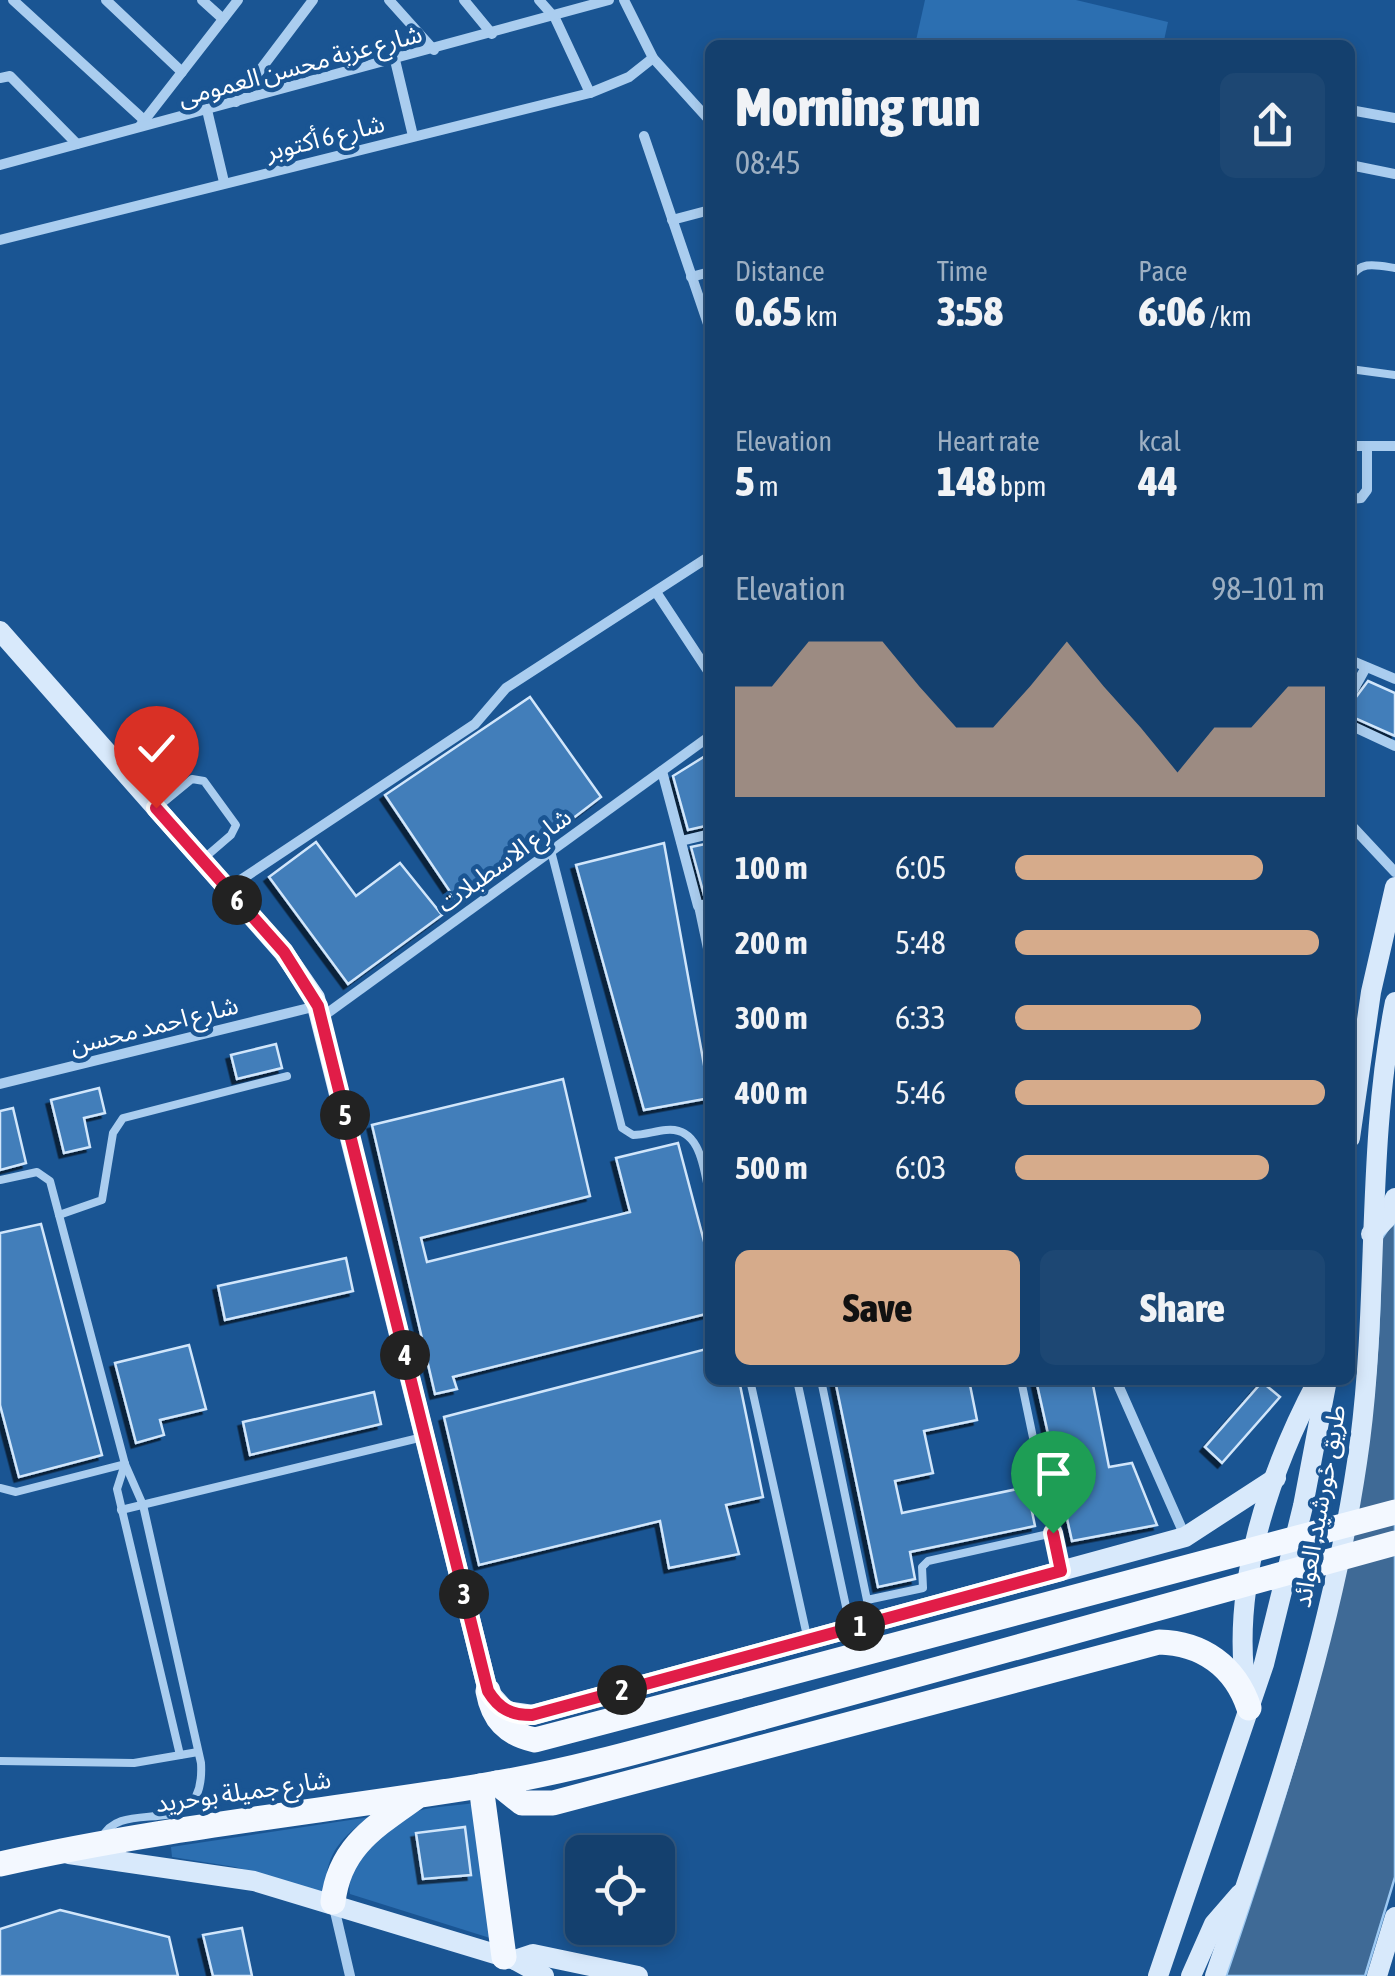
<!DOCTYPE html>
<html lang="en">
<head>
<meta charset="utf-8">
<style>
	:root { --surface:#14406e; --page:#1d4773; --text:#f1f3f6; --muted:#9dafc2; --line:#335981; --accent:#d6ab8b }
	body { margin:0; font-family:"Asap Condensed","Noto Sans Arabic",sans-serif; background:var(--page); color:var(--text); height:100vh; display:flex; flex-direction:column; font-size:38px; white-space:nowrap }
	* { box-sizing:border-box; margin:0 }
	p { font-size:32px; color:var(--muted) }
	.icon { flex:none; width:55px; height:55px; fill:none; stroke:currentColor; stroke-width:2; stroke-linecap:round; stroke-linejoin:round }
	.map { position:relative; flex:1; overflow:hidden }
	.panel { position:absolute; left:705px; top:40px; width:650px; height:1345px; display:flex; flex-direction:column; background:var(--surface); border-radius:15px; box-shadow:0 5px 15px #0003,0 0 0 2px var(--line) }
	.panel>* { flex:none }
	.buttons { position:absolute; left:565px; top:1835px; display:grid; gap:20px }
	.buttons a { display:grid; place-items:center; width:110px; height:110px; border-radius:15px; background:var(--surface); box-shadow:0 5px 15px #0003,0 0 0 2px var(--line); font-size:50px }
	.pin { position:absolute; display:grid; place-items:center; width:85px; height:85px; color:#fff; margin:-102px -42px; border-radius:50% 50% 50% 0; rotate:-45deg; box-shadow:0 0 10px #0007 }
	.pin .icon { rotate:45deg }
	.km { position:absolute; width:50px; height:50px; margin:-25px; border-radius:50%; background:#222; color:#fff; font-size:28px; line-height:50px; text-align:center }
	.round { display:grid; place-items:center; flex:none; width:105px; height:105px; border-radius:15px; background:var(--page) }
	.overview { display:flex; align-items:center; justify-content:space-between; height:170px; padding:0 30px }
	h1 { font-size:55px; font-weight:800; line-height:75px }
	.metrics { display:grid; grid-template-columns:repeat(3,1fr); gap:15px; height:170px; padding:10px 30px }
	.metrics div { display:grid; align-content:center }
	.metrics b { font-size:42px; font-weight:800 }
	.metrics small { font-size:28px; font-weight:400 }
	.metrics p { font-size:28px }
	.chart { height:280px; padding:20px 30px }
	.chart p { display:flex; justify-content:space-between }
	.chart svg { width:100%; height:180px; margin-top:10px; fill:var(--accent); opacity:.7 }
	.cta { display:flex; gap:20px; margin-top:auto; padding:20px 30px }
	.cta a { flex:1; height:115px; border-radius:15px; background:var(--accent); color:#111; font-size:40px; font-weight:800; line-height:115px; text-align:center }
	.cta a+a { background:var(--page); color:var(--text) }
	ul { padding:0 30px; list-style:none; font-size:32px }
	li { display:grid; grid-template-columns:160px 120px 1fr; align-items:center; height:75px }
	li i { height:25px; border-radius:12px; background:var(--accent) }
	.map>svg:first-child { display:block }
</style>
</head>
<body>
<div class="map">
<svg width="1395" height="1976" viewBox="0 0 1395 1976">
	<defs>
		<filter id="shadow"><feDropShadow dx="-4.5" dy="4.5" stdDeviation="0" flood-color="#0009"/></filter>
	</defs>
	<rect width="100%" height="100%" fill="#1a5593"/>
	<g fill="#2c6fb1">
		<polygon points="925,0 1076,0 1168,22 1163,45 915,45"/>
		<path d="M 474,1803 L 490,1938 L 350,1894 C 346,1860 386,1822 418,1811 C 435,1806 456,1806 474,1803 Z"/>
		<path d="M 370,1817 C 341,1837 324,1855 326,1893 L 235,1867 L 172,1857 L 171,1847 Z"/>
	</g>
	<path fill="#3f6a96" stroke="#9dc9f2" stroke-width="2.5" d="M 1395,1219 L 1395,1877 L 1365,1976 L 1226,1976 C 1306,1740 1385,1492 1380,1241 Z"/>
	<g fill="#427eba" stroke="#d1e6fb" stroke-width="2.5" filter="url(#shadow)">
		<polygon points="1368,681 1395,693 1395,736 1350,716 1350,705"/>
		<polygon points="530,697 601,797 459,905 385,795"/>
		<polygon points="710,753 710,825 688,830 673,776"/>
		<polygon points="316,842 356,896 400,863 442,915 348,984 269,877"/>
		<polygon points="664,843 710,1098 644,1110 576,865"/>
		<polygon points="710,843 710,894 704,895 691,847"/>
		<polygon points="276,1044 282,1068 237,1079 231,1055"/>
		<polygon points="563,1079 590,1196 421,1238 427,1262 630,1212 616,1158 678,1143 710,1264 710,1313 453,1377 457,1389 435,1394 372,1125"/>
		<polygon points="99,1088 105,1113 84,1118 90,1147 64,1153 51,1100"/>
		<polygon points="13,1108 26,1163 0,1170 0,1111"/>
		<polygon points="41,1224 102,1455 19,1477 0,1405 0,1233"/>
		<polygon points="346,1258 353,1291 225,1320 218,1286"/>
		<polygon points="189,1345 206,1409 160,1420 164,1435 136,1443 115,1363"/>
		<polygon points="710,1348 710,1380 739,1380 763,1497 726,1505 739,1554 669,1568 660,1521 479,1565 444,1417"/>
		<polygon points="835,1380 969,1380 977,1420 924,1431 933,1473 895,1481 902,1513 1027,1487 1035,1526 910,1552 915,1579 878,1587"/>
		<polygon points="1036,1380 1092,1380 1109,1467 1132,1463 1157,1525 1072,1541"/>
		<polygon points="1262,1382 1280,1397 1222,1463 1205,1447"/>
		<polygon points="374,1392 381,1424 250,1455 243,1422"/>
		<polygon points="465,1827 471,1875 423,1879 416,1833"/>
		<polygon points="60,1910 169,1937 178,1976 0,1976 0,1929"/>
		<polygon points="242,1928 252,1976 213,1976 203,1935"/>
	</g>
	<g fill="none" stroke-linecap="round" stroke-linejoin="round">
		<polyline stroke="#aacdef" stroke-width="2.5" stroke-dasharray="5 8" stroke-linecap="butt" points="1329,1507 1333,1486"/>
		<g stroke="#aacdef" stroke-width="8">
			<path d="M 1350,279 C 1360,260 1376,265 1395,268"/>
			<polyline points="1350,369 1395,375"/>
			<polyline points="158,807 192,779 204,781 236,825 231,835 202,860"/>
			<path d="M 551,851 L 622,1128 L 633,1135 C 644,1135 655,1131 666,1130 C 702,1126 704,1172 710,1198"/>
			<polyline points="698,906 710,963"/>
			<path d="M 0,1180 L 37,1172 L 50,1181 L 125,1464 L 143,1505 L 201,1763 C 206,1847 122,1794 102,1838"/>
			<polyline points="59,1215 102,1200 113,1133 123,1118 287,1076"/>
			<polyline points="750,1380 807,1636"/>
			<polyline points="797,1380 850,1625"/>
			<polyline points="821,1380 867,1600 923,1588 922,1567 928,1561 1053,1533"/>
			<polyline points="1021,1380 1060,1567"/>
			<polyline points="125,1464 117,1489 180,1755"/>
			<polyline points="0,1488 16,1492 125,1464"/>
			<polyline points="121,1510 423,1437"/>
			<polyline points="0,1761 134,1763 198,1752"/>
		</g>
		<g stroke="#aacdef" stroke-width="10">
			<polyline points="13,0 144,120"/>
			<polyline points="106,0 182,72"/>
			<polyline points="202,0 223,19"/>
			<polyline points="389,0 434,50"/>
			<polyline points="464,0 492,34"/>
			<polyline points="539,0 555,18 590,93"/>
			<polyline points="624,0 653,58 710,121"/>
			<polyline points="395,60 413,136"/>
			<polyline points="0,78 10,76 77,144"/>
			<polyline points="236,102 313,0"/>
			<polyline points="207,110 224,182"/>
			<polyline points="1350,110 1395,118"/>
			<polyline points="140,126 238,0"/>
			<polyline points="644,136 710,330"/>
			<polyline points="0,165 609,0"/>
			<polyline points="1350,165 1395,174"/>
			<polyline points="672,220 710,210"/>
			<polyline points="0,240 590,93 629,77 653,58"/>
			<polyline points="691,277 710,272"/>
			<polyline points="1350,446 1395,446"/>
			<polyline points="1350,499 1361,498 1367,490 1367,446"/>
			<polyline points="656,592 710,674"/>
			<polyline points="1355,662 1395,679"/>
			<polyline points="1350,696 1365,669"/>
			<polyline points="1350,725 1395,746"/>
			<polyline points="662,771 698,906 710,903"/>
			<polyline points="1350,824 1395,872"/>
			<polyline points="681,841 710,834"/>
			<polyline points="227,889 475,724 506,688 710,556"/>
			<polyline points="322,1017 710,736"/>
			<polyline points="0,1084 317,1006"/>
			<polyline points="1116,1380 1185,1536"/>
			<polyline points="333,1903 350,1976"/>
		</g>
		<g stroke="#d8e9fb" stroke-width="20">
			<polyline points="0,631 284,953 315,998 488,1691 506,1711 533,1715 1185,1537 1276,1478"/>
			<polyline points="1350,1138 1371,992 1395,887"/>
			<polyline points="1371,1234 1386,1219 1395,1198"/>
			<path d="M 1247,1695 C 1229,1590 1269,1472 1318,1380"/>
			<polyline points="69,1854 254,1881 515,1960 544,1976"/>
			<polyline points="515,1960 533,1954 638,1976"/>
			<polyline points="1158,1976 1264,1664 1303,1506 1327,1380"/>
			<polyline points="1191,1976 1214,1924 1240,1894"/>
			<path d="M 1215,1976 C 1275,1803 1336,1623 1360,1441 C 1379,1294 1366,1148 1395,1002"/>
			<polyline points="1377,1976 1395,1917"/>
		</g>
		<g stroke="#f3f8ff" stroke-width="25">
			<path d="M 488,1691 C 493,1719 507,1734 535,1740 L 737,1687"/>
			<path d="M 497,1783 L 522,1803 L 553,1803 L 1159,1642 C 1202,1643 1235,1666 1249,1708"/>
			<polyline points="481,1786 504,1957"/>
			<path d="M 0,1864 C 158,1828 320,1812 480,1786 C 575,1771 668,1743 760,1718"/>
			<path d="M 333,1902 C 339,1848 374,1827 415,1798"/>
		</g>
		<g stroke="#f3f8ff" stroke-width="25">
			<polyline points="737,1687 1395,1512"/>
			<polyline points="760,1718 1395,1543"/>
		</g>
	</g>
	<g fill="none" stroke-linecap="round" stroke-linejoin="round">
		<defs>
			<path id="route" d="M 156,808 L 284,952 L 318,1006 L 488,1691 C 499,1709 511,1715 532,1715 L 1061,1571 L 1053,1533"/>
		</defs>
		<use href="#route" stroke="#fff" stroke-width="20"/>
		<use href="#route" stroke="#e11d48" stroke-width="12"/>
	</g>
	<g text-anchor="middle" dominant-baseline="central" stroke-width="9" stroke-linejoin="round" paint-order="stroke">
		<g font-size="25" fill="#fff" stroke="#1a5593">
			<text transform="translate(300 65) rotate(-15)">شارع عزبة محسن العمومى</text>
			<text transform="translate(325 137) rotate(-14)">شارع 6 أكتوبر</text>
			<text transform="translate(504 860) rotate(-36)">شارع الاسطبلات</text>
			<text transform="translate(154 1025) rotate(-14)">شارع احمد محسن</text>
			<text transform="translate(1319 1506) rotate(-80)">طريق خورشيد, العوائد</text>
			<text transform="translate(243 1791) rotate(-8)">شارع جميلة بوحريد</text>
		</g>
	</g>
</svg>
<div class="buttons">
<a><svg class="icon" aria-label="locate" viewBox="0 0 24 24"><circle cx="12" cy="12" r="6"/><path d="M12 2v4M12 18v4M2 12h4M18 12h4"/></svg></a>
</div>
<div class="pin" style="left:1053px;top:1533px;background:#1e9e55"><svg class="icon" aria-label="arrive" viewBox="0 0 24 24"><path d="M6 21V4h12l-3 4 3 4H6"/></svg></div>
<div class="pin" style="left:156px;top:808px;background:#d93025"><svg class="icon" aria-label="check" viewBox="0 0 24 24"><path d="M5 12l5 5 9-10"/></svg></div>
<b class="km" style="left:860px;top:1626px">1</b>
<b class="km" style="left:622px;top:1690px">2</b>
<b class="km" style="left:464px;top:1594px">3</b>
<b class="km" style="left:405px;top:1355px">4</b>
<b class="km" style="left:345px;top:1115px">5</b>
<b class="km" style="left:237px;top:900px">6</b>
<section class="panel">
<div class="overview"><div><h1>Morning run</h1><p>08:45</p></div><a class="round"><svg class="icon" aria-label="share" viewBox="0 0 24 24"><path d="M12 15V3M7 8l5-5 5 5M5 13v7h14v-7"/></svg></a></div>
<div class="metrics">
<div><p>Distance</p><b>0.65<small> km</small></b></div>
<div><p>Time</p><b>3:58</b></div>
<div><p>Pace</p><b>6:06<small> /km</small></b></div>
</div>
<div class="metrics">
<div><p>Elevation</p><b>5<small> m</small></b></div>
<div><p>Heart rate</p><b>148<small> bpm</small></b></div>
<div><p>kcal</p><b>44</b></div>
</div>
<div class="chart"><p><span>Elevation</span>98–101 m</p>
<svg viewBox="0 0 160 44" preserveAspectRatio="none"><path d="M0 44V17L10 17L20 6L30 6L40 6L50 17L60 27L70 27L80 17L90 6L100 17L110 27L120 38L130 27L140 27L150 17L160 17V44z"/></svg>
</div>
<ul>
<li><b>100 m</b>6:05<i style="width:80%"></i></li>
<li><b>200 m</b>5:48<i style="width:98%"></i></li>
<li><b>300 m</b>6:33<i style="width:60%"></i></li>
<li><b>400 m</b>5:46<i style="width:100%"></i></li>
<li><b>500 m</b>6:03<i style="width:82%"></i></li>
</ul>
<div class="cta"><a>Save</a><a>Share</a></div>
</section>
</div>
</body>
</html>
